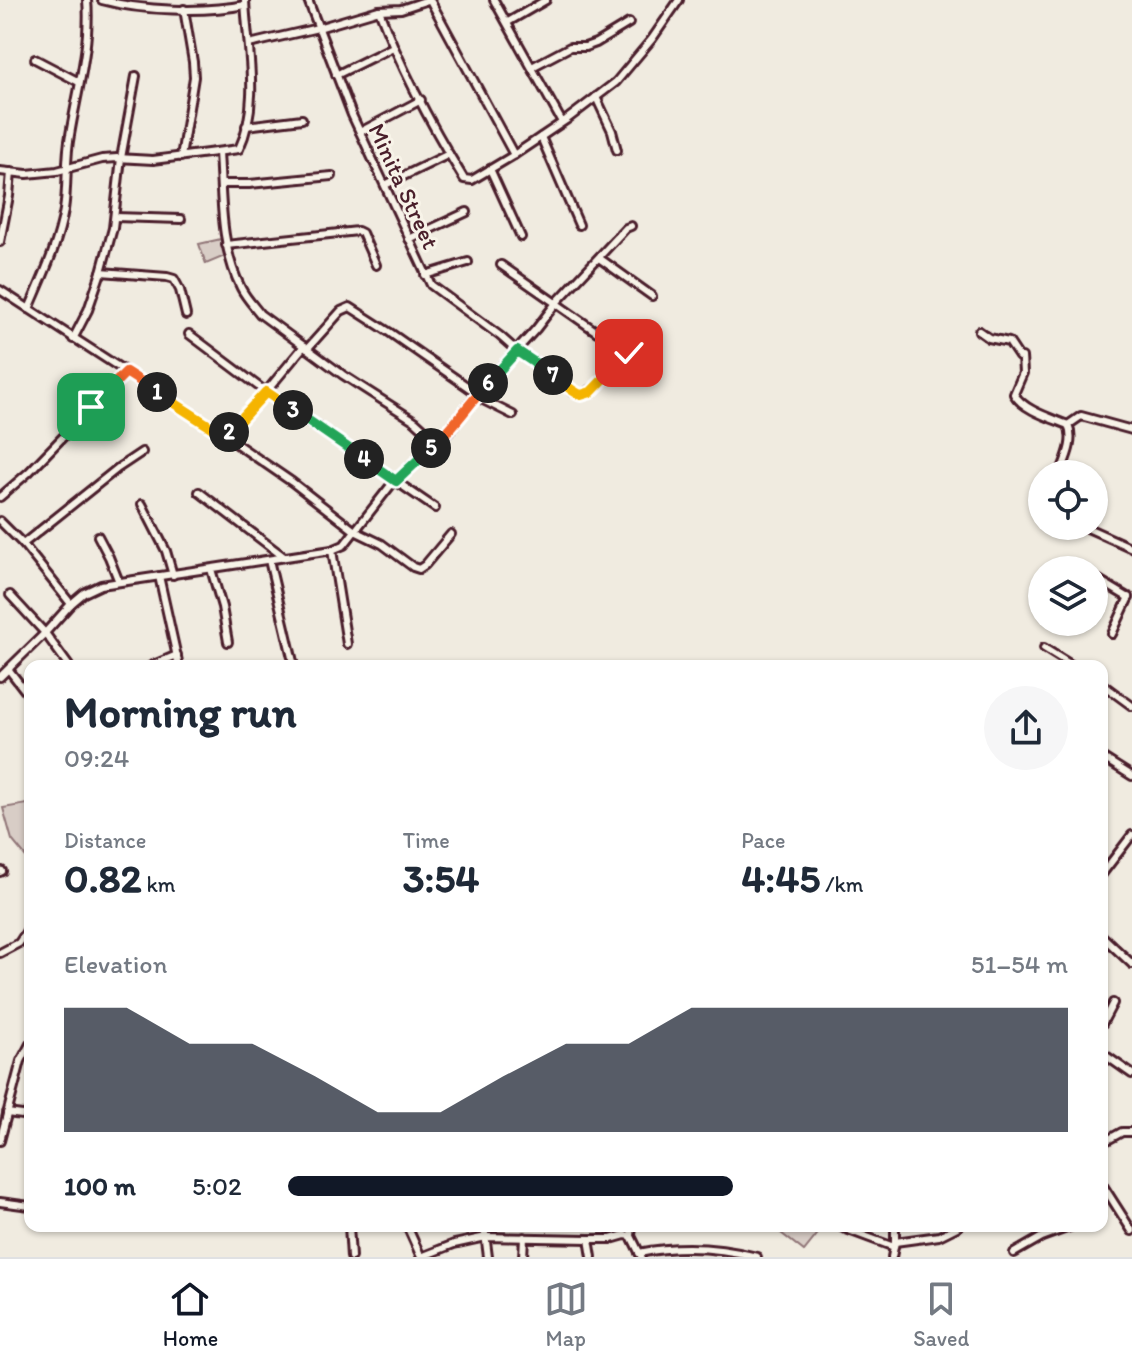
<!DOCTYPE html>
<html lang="en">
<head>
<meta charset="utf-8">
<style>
	:root { --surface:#fff; --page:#f6f6f7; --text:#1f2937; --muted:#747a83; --line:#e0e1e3; --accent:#111827 }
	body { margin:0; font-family:Itim,sans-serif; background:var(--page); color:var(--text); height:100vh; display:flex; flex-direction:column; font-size:30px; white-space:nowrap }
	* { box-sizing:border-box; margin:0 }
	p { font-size:26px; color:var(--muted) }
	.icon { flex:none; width:44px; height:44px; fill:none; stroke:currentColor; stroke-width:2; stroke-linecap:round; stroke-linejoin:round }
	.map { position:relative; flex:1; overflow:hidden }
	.panel { position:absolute; left:24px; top:660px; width:1084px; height:572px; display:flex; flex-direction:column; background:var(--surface); border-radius:16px; box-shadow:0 2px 6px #0004 }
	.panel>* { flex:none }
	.controls { position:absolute; left:1028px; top:460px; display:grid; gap:16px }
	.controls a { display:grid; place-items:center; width:80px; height:80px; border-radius:50%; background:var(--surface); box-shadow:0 2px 6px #0004; font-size:40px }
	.pin { position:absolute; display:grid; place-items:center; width:68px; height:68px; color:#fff; margin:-34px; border-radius:16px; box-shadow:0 4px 12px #0006 }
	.km { position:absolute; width:40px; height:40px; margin:-20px; border-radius:50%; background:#222; color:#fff; font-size:22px; line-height:40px; text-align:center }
	.round { display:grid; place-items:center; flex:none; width:84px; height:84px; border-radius:42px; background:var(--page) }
	.head { display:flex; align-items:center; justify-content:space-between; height:136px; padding:0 40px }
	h1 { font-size:44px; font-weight:800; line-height:60px }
	.figures { display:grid; grid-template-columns:repeat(3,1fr); gap:12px; height:136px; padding:8px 40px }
	.figures div { display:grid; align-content:center }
	.figures b { font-size:40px; font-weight:800 }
	.figures small { font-size:22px; font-weight:400 }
	.figures p { font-size:22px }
	.chart { height:224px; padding:16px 40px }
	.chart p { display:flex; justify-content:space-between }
	.chart svg { width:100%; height:144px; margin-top:8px; fill:var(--accent); opacity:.7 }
	ul { padding:0 40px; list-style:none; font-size:26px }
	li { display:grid; grid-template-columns:128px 96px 1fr; align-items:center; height:60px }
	li i { height:20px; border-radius:10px; background:var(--accent) }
	.menu { display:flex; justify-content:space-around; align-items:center; height:112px; border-top:2px solid var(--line); background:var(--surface); font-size:22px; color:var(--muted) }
	.menu a { display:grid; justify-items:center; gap:4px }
	.menu .current { color:var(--accent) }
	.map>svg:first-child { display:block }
</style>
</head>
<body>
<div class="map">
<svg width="1132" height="1257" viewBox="0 0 1132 1257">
	<rect width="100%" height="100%" fill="#f0ebe0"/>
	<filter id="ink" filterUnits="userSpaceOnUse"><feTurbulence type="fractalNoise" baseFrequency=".0125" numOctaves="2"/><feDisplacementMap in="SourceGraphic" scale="16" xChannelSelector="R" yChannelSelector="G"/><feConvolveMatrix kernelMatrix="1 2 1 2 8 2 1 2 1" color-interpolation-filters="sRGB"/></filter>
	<g filter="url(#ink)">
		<g fill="#d8cdc6" stroke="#917678" stroke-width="2">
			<polygon points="221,239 225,256 206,264 199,244"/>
			<polygon points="27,804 30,809 30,862 12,840 3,808"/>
			<polygon points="772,1226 824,1226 804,1251"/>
		</g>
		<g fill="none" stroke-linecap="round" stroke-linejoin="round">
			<defs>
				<g id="street">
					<path d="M 102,0 C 142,11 204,13 245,5"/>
					<path d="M 308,0 L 352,115 L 431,285 L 500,336 L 517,351 L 538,364 L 567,386 L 571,391 L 581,395 C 600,388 626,359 635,342"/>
					<polyline points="430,0 514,155"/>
					<polyline points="494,0 562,122"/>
					<path d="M 379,10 C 401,69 431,125 464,179 L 472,180 L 514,155 L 566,120 L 616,82 L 652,39 L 679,0"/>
					<polyline points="508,22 546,0"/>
					<polyline points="249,44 318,28 379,10 401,9 428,0"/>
					<polyline points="35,59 79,82"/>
					<polyline points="532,67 570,47 585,47 596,43 629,23"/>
					<polyline points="336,75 393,47"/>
					<polyline points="596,97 612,131 617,150"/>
					<polyline points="246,126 302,119"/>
					<polyline points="360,132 421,100"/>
					<polyline points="541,137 579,225"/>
					<path d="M 219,152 C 222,197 220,247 241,288 C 246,298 254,306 260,314 L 343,375 L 415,421 L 438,442"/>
					<polyline points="181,157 194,77 193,62 184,9"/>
					<polyline points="490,169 521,237"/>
					<path d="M 0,171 L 27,174 L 57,171 L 102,159 L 117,158 L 153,160 L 239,149 C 261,102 247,49 245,0"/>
					<polyline points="221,184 249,184 332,176"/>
					<polyline points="385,185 449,154"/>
					<polyline points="115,217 181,219"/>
					<polyline points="409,239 467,212"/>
					<polyline points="0,242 9,196 11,172"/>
					<polyline points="226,245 358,231 362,233 376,265"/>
					<polyline points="599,258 652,296"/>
					<polyline points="501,265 597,332"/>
					<polyline points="101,272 167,277 174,279 180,290 186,315"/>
					<polyline points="425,275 468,262"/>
					<polyline points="0,290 225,436 292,482 355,531 382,544 413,567 419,569 425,565 451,534"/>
					<path d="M 29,309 C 43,276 58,245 64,210 C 68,185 65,160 70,135 C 77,92 91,44 87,0"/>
					<path d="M 979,331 L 989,338 L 1009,342 L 1019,357 L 1022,357 L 1023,373 L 1014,394 C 1023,410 1051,418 1068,425 C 1075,441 1066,458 1060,474"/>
					<polyline points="189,334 266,392 435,508"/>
					<polyline points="73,339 88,310 101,272 113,228 121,158 136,76"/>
					<polyline points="307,349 341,311 350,307 389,332 478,394"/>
					<polyline points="475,396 513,415"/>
					<polyline points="1068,425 1081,416 1132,430"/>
					<polyline points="225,436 266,392 304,346"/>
					<polyline points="199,492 284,557"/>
					<polyline points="0,497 29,472 126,372"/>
					<polyline points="142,504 166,551 173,575"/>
					<polyline points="0,521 23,544 71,604"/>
					<polyline points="1083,526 1132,548"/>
					<polyline points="98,536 109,557 119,582"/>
					<polyline points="23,544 118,468 142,452"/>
					<polyline points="332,550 347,644"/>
					<polyline points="269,560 294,666"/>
					<polyline points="211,569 222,607 228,642"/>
					<polyline points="159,576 179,666"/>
					<polyline points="1099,580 1129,598"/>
					<polyline points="10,595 45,633 69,666"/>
					<polyline points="1112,634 1129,597"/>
					<polyline points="1044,648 1073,666"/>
					<polyline points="151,666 177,655"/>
					<polyline points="9,670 30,697"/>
					<polyline points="0,677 45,633 71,604 84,593 101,585 332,550 344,545 391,485 449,432 475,396 536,329 556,303 626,228 631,226"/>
					<polyline points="1102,684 1132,706"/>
					<polyline points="1102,757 1132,776"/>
					<polyline points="0,872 2,871"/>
					<polyline points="1102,874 1132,835"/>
					<polyline points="1102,936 1132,964"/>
					<polyline points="0,953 19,943 30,926"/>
					<polyline points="1102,1024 1113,1003"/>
					<polyline points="1102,1053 1132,1074"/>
					<polyline points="7,1113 30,1116"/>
					<polyline points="0,1141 21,1061 30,1044"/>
					<polyline points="1102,1143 1122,1132 1132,1132"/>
					<polyline points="1102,1184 1132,1231"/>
					<polyline points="0,1202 30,1206"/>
					<polyline points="349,1226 351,1257"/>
					<polyline points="407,1226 421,1257 454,1244 486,1237 589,1239 611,1239 625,1235 631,1236"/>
					<polyline points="484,1226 488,1257"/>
					<polyline points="632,1226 631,1236 641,1256"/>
					<polyline points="843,1228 894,1247"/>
					<polyline points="589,1239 592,1257"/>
					<polyline points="895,1242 939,1236 959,1226"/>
					<path d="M 639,1253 C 678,1245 718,1247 757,1257"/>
					<polyline points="1014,1253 1042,1237 1072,1226"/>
					<polyline points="523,1257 524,1237"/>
					<polyline points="892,1257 895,1242 895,1226"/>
				</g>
			</defs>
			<use href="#street" stroke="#4a1f2b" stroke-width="12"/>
			<use href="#street" stroke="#f7f3e8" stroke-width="6"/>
		</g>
	</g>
	<g fill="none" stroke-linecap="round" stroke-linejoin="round" filter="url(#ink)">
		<defs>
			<polyline id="split-1" points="91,407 126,372 157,392"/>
			<polyline id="split-2" points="157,392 225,436 229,432"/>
			<polyline id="split-3" points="229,432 266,392 293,410"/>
			<polyline id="split-4" points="293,410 364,459"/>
			<polyline id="split-5" points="364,459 396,481 431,448"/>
			<path id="split-6" d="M 431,448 C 453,429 468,405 488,383"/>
			<polyline id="split-7" points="488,383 517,351 553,375"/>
			<path id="split-8" d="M 553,375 C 563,382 570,391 581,395 L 591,392 L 629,353"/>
		</defs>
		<use href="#split-1" stroke="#fff" stroke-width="16"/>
		<use href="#split-2" stroke="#fff" stroke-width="16"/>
		<use href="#split-3" stroke="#fff" stroke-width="16"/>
		<use href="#split-4" stroke="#fff" stroke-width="16"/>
		<use href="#split-5" stroke="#fff" stroke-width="16"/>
		<use href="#split-6" stroke="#fff" stroke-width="16"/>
		<use href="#split-7" stroke="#fff" stroke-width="16"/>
		<use href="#split-8" stroke="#fff" stroke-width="16"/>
		<use href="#split-1" stroke="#f0652b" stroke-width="10"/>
		<use href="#split-2" stroke="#f5b400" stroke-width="10"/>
		<use href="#split-3" stroke="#f5b400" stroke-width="10"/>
		<use href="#split-4" stroke="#22a559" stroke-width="10"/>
		<use href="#split-5" stroke="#22a559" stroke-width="10"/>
		<use href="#split-6" stroke="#f0652b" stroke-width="10"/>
		<use href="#split-7" stroke="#22a559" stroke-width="10"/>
		<use href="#split-8" stroke="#f5b400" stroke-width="10"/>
	</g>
	<g text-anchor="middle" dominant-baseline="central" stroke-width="6" stroke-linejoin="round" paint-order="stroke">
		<g font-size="24" fill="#4a1f2b" stroke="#f7f3e8">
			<text transform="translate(404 186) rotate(65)">Minita Street</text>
		</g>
	</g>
</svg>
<div class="controls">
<a><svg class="icon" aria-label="locate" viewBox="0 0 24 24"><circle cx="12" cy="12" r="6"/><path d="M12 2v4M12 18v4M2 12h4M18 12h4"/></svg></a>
<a><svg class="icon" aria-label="layers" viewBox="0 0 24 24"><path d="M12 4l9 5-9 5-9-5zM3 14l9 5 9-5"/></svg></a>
</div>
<div class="pin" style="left:91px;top:407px;background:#1e9e55"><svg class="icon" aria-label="arrive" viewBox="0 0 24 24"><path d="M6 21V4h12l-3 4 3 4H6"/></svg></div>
<div class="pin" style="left:629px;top:353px;background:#d93025"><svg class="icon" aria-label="check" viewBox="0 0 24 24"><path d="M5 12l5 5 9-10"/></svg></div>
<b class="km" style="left:157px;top:392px">1</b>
<b class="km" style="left:229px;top:432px">2</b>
<b class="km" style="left:293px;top:410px">3</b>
<b class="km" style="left:364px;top:459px">4</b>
<b class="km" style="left:431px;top:448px">5</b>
<b class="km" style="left:488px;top:383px">6</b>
<b class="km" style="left:553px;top:375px">7</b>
<section class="panel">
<div class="head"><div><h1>Morning run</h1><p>09:24</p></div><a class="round"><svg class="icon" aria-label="share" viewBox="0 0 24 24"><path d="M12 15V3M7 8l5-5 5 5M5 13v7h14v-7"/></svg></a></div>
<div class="figures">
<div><p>Distance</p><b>0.82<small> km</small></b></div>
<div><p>Time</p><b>3:54</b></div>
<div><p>Pace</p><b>4:45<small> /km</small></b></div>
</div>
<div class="chart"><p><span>Elevation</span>51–54 m</p>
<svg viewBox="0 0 160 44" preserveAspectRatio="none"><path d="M0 44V6L10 6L20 17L30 17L40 27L50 38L60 38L70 27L80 17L90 17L100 6L110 6L120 6L130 6L140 6L150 6L160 6V44z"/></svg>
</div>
<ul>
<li><b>100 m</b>5:02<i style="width:57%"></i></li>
</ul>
</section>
</div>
<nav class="menu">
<a class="current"><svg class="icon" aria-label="home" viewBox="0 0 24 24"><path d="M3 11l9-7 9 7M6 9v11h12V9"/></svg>Home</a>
<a><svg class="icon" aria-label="map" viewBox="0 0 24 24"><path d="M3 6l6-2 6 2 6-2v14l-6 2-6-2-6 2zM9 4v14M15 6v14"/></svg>Map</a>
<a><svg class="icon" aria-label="saved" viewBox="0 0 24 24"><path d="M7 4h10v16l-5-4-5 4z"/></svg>Saved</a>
</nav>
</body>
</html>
